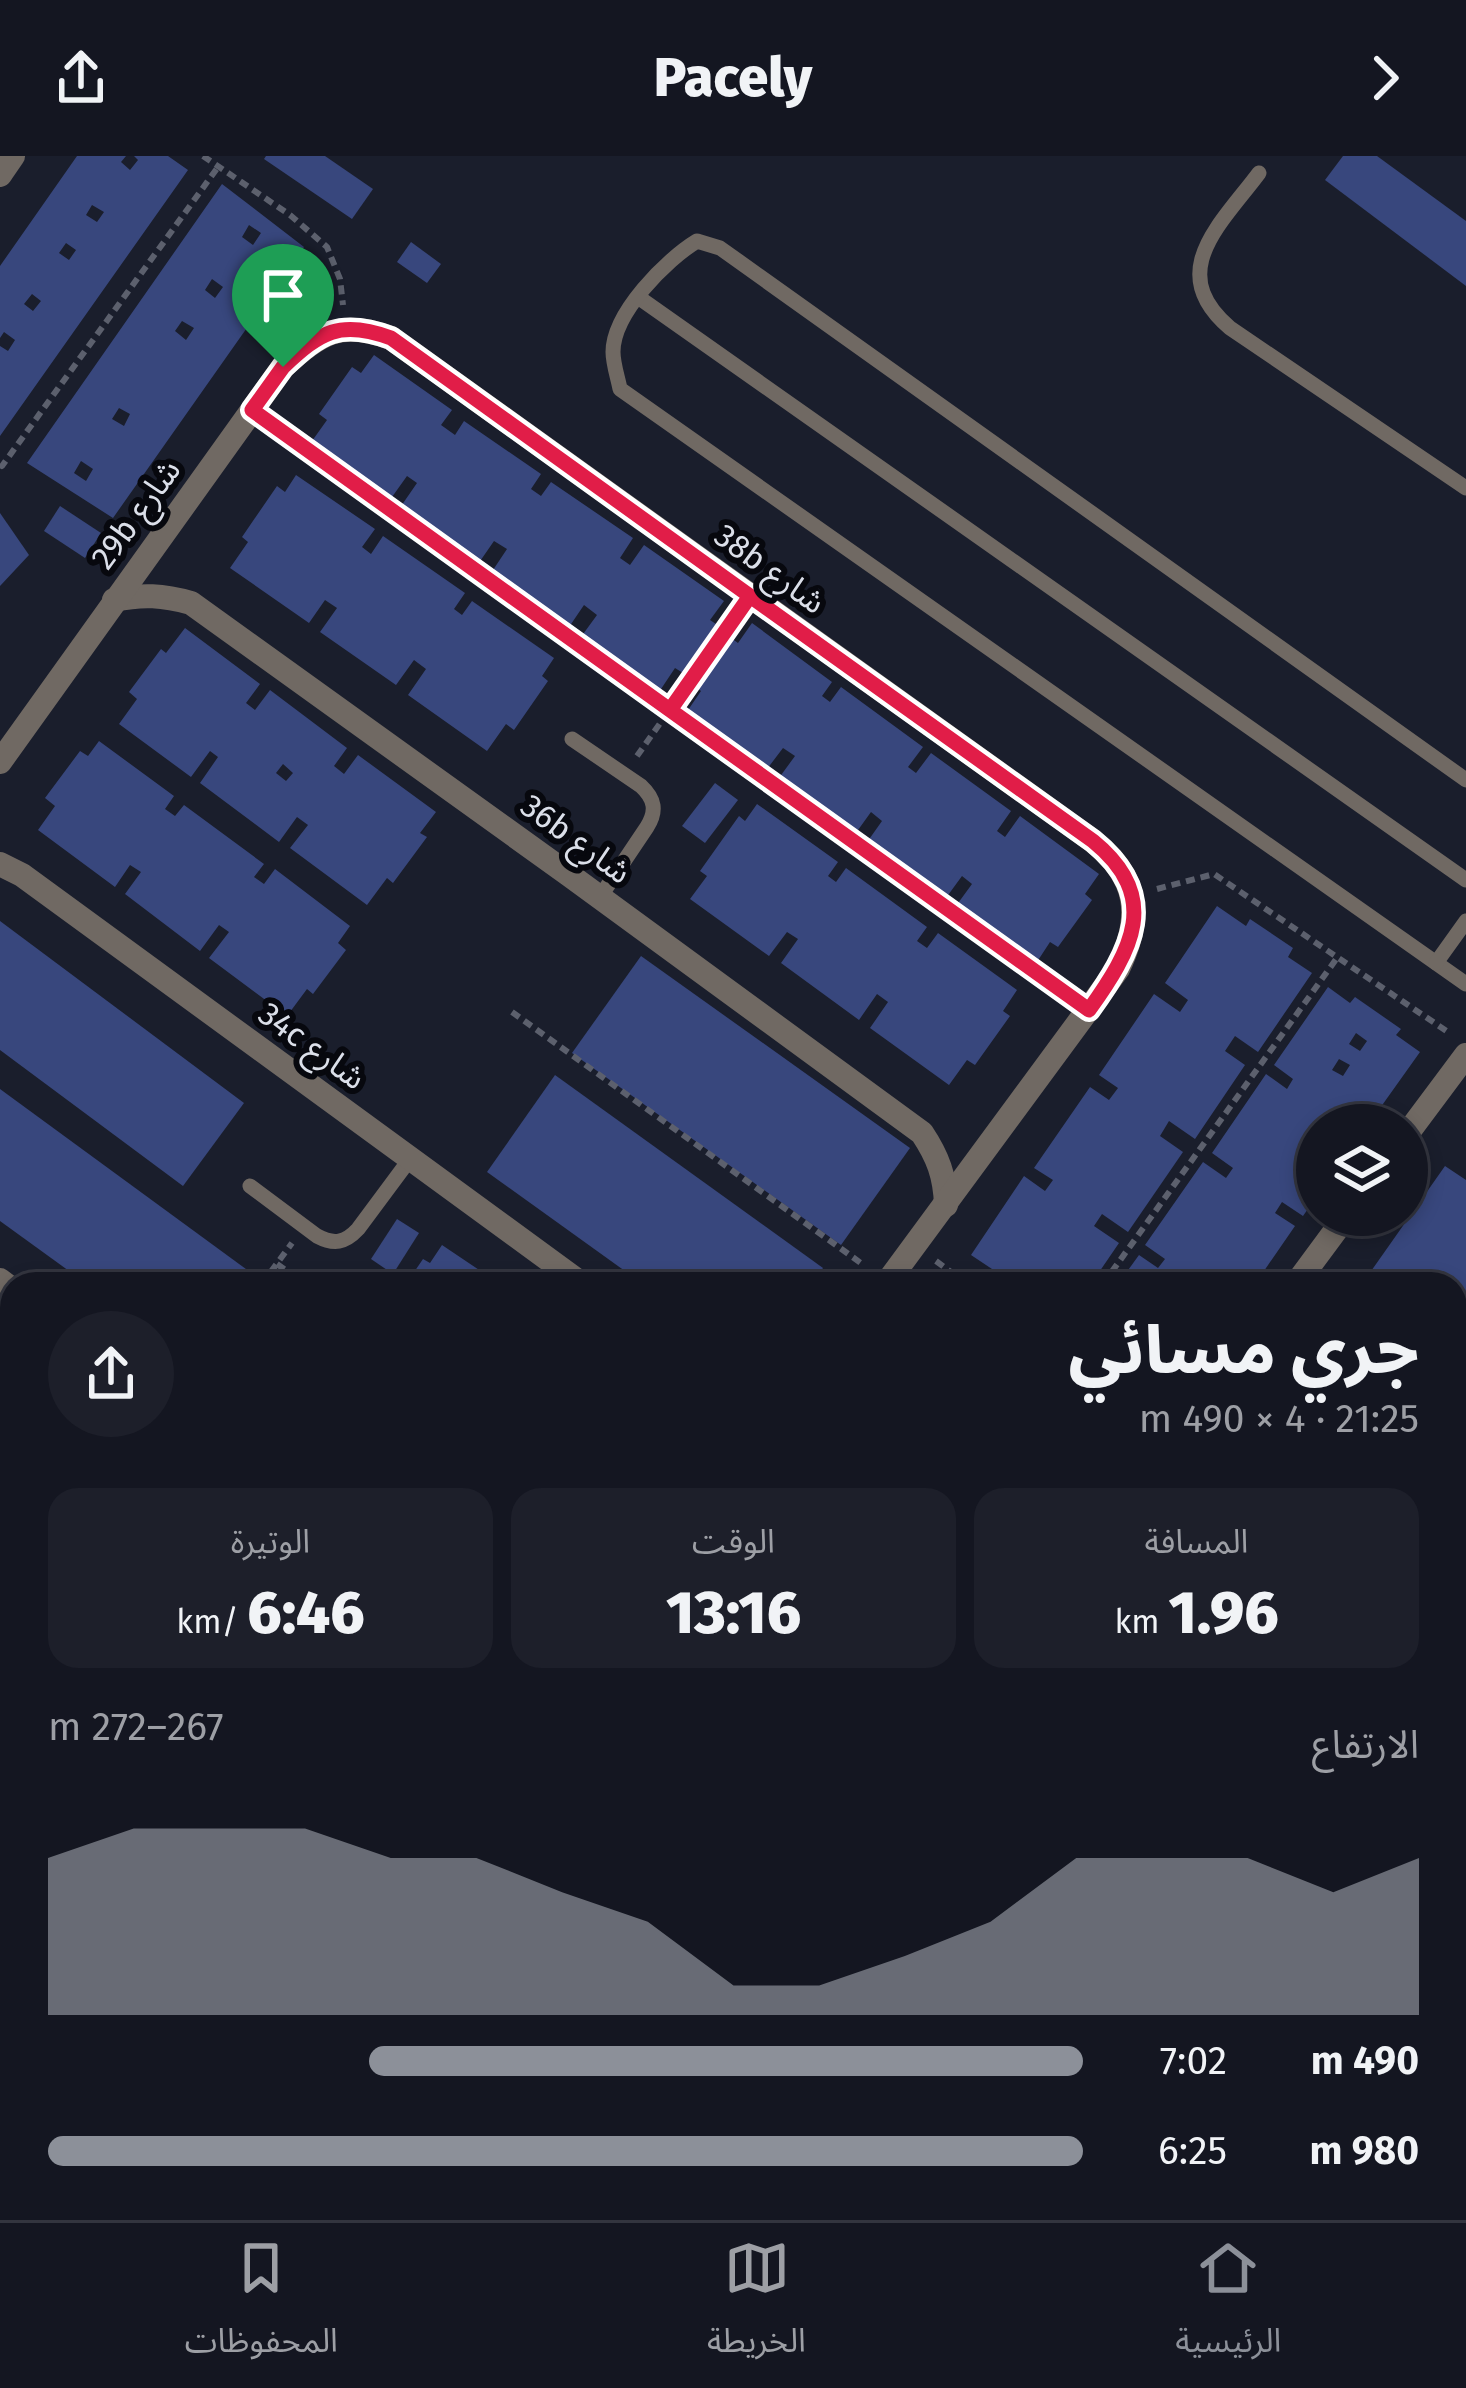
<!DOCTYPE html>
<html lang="ar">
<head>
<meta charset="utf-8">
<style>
	:root { --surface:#141621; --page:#1d1f2a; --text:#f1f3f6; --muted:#9d9fa5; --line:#33353f; --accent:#8c9099 }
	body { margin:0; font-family:"Fira Sans","Noto Sans Arabic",sans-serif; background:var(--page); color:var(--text); direction:rtl; height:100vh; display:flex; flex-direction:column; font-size:45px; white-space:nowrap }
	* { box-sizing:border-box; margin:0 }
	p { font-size:39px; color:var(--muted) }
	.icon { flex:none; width:66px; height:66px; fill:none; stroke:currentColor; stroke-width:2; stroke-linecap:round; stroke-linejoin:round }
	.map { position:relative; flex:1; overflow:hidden; direction:ltr }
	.panel { position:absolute; left:0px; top:1116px; width:1467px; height:948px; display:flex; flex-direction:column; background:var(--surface); border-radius:36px 36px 0 0; box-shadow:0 6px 18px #0003,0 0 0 3px var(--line); direction:rtl }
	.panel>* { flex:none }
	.controls { position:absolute; left:1296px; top:948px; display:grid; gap:24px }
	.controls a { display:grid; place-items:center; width:132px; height:132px; border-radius:50%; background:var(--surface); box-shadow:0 6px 18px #0003,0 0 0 3px var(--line); font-size:60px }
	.pin { position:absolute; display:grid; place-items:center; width:102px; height:102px; color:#fff; margin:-123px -51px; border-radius:50% 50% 50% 0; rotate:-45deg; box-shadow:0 0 12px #0007 }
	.pin .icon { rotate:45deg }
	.round { display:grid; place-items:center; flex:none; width:126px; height:126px; border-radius:63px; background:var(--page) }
	.summary { display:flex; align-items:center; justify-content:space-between; height:204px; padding:0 48px }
	h1 { font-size:66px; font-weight:800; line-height:90px }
	.metrics { display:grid; grid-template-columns:repeat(3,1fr); gap:18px; height:204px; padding:12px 48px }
	.metrics div { display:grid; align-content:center; border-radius:30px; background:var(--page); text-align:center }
	.metrics b { font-size:60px; font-weight:800 }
	.metrics small { font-size:33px; font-weight:400 }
	.metrics p { font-size:33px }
	.chart { height:336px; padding:24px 48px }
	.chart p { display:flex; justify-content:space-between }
	.chart svg { width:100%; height:216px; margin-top:12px; fill:var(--accent); opacity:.7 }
	ul { padding:0 48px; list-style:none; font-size:39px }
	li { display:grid; grid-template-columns:192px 144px 1fr; align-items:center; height:90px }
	li i { height:30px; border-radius:15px; background:var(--accent) }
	header { display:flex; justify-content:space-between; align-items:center; height:156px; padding:0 48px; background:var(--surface); font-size:54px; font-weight:800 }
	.dock { display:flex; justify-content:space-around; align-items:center; height:168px; border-top:3px solid var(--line); background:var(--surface); font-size:33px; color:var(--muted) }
	.dock a { display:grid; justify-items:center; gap:6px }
	.dock .current { color:var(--accent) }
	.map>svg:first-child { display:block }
</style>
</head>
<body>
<header><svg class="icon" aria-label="forward" viewBox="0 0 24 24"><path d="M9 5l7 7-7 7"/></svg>Pacely<svg class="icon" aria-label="share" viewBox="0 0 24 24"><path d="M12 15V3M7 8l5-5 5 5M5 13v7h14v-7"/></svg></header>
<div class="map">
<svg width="1466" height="2064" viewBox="0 0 1466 2064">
	<rect width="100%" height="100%" fill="#1a1e2c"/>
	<g fill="#38477d" fill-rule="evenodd">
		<path d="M 77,0 L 126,0 L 121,6 L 130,14 L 138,4 L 134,0 L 168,0 L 188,14 L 0,280 L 0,190 L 8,195 L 15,184 L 4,176 L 0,182 L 0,110 ZM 92,49 L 104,56 L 97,66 L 86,59 ZM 66,87 L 76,94 L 69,104 L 59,97 ZM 32,138 L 41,145 L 33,155 L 24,148 Z"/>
		<polygon points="266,0 325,0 373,33 352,63 264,3"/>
		<polygon points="1343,0 1377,0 1466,65 1466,130 1325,24"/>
		<path d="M 222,28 L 304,91 L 113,362 L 27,307 ZM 249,69 L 261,77 L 253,89 L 242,81 ZM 212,123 L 223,131 L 215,142 L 205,134 ZM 182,165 L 194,172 L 186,184 L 175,175 ZM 119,252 L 130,258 L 124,270 L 112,263 ZM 81,305 L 93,313 L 86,325 L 74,317 Z"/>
		<polygon points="411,86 441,108 427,127 397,106"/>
		<polygon points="374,199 452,254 441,269 455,279 464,265 541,318 531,333 541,340 551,326 633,382 620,402 630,409 644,389 724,445 710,464 716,468 683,517 675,512 657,539 578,485 597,459 584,449 567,474 489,420 507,393 494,385 476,411 397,356 417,327 407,320 387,348 307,292 327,264 319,258 352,211 361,217"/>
		<polygon points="296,319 375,373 362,391 371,398 383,380 465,437 454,453 462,459 472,445 554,502 542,520 548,525 514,574 506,568 487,595 408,539 426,513 414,504 396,529 320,476 337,452 325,444 309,467 230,412 248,386 242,381 277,330 285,336"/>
		<polygon points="60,350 101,377 85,402 44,375"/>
		<polygon points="0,357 29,399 0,430"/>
		<polygon points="752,467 832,526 822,540 830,546 841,531 923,591 908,611 916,617 931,597 1011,655 997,675 1005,681 1020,660 1099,718 1085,738 1092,744 1058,791 1050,786 1033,812 953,754 972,728 962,720 943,746 865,689 882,665 871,656 853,681 776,626 795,600 783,592 764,617 684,560 701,535 696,531 731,482 738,487"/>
		<path d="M 185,472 L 260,528 L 246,547 L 255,554 L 270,534 L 347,592 L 334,610 L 344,618 L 358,599 L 436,656 L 420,677 L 427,681 L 393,727 L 387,722 L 367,749 L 290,692 L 308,669 L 297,661 L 279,686 L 200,627 L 218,601 L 210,595 L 191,621 L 119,568 L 137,543 L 129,536 L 161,493 L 166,497 ZM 283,608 L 293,617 L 286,625 L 276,617 Z"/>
		<polygon points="99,585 174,640 165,653 175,660 184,649 264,708 254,721 264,728 275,713 350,770 338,787 346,794 313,838 307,833 287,860 209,802 229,776 219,769 200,795 125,738 141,716 130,709 115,731 38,674 55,650 45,642 80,595 88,600"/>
		<polygon points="715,627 738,644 705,687 682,670"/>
		<polygon points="757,648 838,706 828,720 836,726 846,712 927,771 917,785 927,792 938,777 1017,834 1003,855 1010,860 975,909 967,904 949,929 870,872 888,846 877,838 859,864 781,807 798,783 787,776 769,800 690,743 707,720 700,715 739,660 745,665"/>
		<polygon points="1217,750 1246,770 1250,763 1293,792 1288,801 1312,817 1258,896 1235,880 1225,895 1245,909 1195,983 1169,965 1160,980 1183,996 1128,1076 1102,1058 1094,1070 1119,1087 1091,1128 993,1128 985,1123 992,1113 971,1099 1024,1020 1045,1035 1053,1024 1034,1012 1090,931 1109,944 1118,932 1099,919 1154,838 1180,856 1188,844 1165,827"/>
		<polygon points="0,765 244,947 183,1030 0,894"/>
		<polygon points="641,800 910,992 841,1089 572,897"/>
		<path d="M 1328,831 L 1350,847 L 1355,841 L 1401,873 L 1396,879 L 1420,896 L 1368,969 L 1359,969 L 1343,958 L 1336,969 L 1317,969 L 1317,1040 L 1303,1060 L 1282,1046 L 1275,1057 L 1295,1070 L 1255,1128 L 1118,1128 L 1139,1099 L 1158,1112 L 1165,1103 L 1145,1089 L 1203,1006 L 1226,1022 L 1233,1012 L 1212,997 L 1266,918 L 1287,933 L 1293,923 L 1274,909 ZM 1356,877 L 1367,885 L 1360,895 L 1349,888 ZM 1339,903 L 1350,909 L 1343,920 L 1332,914 Z"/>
		<polygon points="555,919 823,1112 812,1128 643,1128 487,1016"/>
		<polygon points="0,933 250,1116 242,1128 87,1128 0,1065"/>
		<polygon points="1445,1010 1466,1024 1466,1205 1455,1197 1455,1128 1362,1128"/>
		<polygon points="397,1063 419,1077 393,1118 371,1103"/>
		<polygon points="442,1089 500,1128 406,1128 423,1103 430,1107"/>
		<polygon points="0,1170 12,1178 12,1249 0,1266"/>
		<polygon points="1455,1230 1466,1238 1466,1262 1455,1278"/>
		<polygon points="12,1314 12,1349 0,1341 0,1331"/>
		<polygon points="1466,1340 1466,1368 1455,1360"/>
		<polygon points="0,1385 12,1393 12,1564 0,1556"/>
		<polygon points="1455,1389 1466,1397 1466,1501 1455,1516"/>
		<polygon points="1466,1563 1466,1625 1455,1617 1455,1578"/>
		<polygon points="0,1681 12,1690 12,1871 0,1862"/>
		<polygon points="1455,1716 1466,1723 1466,1911 1455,1904"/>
		<polygon points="1455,1943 1466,1950 1466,2043 1459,2038 1455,2045"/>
		<polygon points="0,1992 12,2000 12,2032 0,2049"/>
		<polygon points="204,2052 242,2052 259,2064 195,2064"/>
		<polygon points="313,2052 384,2052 390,2056 384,2064 304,2064"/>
		<polygon points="524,2052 539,2052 556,2064 515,2064"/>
		<polygon points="698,2052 767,2052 758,2064 714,2064"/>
		<polygon points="816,2052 915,2052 931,2064 807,2064"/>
		<polygon points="982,2052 1034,2052 1025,2064 998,2064"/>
		<polygon points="1078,2052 1213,2052 1230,2064 1069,2064"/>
		<polygon points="1349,2052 1450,2052 1442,2064 1367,2064"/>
	</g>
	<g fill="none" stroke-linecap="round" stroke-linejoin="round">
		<g stroke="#5c606d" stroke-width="6" stroke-dasharray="9 6" stroke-linecap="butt">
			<polyline points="203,0 290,59 327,91 340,123 343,149"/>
			<polyline points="273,268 1066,838"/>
			<polyline points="0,308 2,310 218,11"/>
			<polyline points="637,600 733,464"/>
			<polyline points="1157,733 1214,718 1448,876"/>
			<polyline points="512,856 865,1110"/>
			<polyline points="936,1105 967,1128"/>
			<polyline points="277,1108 305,1128"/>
			<polyline points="262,1128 292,1087"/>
			<polyline points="1103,1128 1337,802"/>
			<polyline points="0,1272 12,1255"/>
			<polyline points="268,2052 284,2064"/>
		</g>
		<g stroke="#706963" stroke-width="15">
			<path d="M 1259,17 C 1221,68 1164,116 1230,172 L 1466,332"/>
			<polyline points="638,141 1466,724"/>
			<path d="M 572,583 L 641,630 C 655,643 657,655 647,671 L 600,741"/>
			<path d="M 1466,624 L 720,92 L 697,85 C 666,104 613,157 613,196 C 613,208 618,222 620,233 L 1466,828"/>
			<polyline points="1436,807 1466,765"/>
			<path d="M 250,1030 L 317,1080 C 334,1089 345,1087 358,1073 L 410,1003"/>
			<polyline points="1455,1310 1466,1295"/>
			<polyline points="1455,1920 1466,1927"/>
			<polyline points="791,2064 799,2052"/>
		</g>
		<g stroke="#706963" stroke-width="24">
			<polyline points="0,19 13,0"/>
			<path d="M 114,444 C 142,438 163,439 191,447 L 568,718 L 922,977 C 938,1001 945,1020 946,1049"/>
			<path d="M 0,606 L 283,211 C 319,177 342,163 391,182 L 1093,685 C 1139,722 1143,761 1118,813 L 886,1128"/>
			<polyline points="0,708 22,719 582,1128"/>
			<polyline points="1407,978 1466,899"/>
			<polyline points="0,1124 12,1133"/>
			<polyline points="1296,1128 1347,1059"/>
			<polyline points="0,1610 12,1618"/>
			<polyline points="1455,1677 1466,1683"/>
			<polyline points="0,1912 12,1920"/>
			<polyline points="619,2052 636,2064"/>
			<polyline points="1276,2052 1293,2064"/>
			<polyline points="126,2064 127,2052"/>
			<polyline points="440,2064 450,2052"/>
		</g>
	</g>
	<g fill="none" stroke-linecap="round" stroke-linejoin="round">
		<defs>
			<path id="route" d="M 283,211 L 252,254 L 670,554 L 750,440 L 1093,685 C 1162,741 1132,794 1089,854 L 670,554 L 750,440 L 391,182 C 340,163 320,176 283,211"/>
		</defs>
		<use href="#route" stroke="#fff" stroke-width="24"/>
		<use href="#route" stroke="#e11d48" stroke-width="15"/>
	</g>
	<g text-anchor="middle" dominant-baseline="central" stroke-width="12" stroke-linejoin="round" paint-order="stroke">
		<g font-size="33" fill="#dbdfe9" stroke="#07080e">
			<text transform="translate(136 358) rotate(-54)">29b شارع</text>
			<text transform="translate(770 413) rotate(36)">38b شارع</text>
			<text transform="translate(576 683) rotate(36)">36b شارع</text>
			<text transform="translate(312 890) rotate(36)">34c شارع</text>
		</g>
	</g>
</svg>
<div class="controls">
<a><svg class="icon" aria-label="layers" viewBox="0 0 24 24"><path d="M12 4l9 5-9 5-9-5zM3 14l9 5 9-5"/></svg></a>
</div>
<div class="pin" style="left:283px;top:211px;background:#1e9e55"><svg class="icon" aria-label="arrive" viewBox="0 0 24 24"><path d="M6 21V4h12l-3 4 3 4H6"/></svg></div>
<section class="panel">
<div class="summary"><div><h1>جري مسائي</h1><p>21:25 · 4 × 490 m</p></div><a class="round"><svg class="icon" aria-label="share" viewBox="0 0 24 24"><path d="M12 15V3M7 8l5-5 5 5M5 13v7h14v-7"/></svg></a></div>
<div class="metrics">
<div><p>المسافة</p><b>1.96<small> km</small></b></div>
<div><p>الوقت</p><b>13:16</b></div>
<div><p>الوتيرة</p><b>6:46<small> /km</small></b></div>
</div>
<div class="chart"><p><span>الارتفاع</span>267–272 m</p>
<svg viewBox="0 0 160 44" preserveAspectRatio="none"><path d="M0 44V12L10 6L20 6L30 6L40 12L50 12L60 19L70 25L80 38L90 38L100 32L110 25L120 12L130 12L140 12L150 19L160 12V44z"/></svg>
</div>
<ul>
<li><b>490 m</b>7:02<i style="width:69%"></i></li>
<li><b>980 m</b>6:25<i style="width:100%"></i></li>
</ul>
</section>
</div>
<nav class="dock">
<a class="current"><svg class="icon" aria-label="home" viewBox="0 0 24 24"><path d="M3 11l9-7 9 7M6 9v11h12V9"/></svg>الرئيسية</a>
<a><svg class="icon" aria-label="map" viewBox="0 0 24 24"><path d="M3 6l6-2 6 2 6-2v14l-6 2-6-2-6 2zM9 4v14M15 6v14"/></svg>الخريطة</a>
<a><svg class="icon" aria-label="saved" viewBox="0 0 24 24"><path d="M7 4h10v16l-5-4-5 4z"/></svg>المحفوظات</a>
</nav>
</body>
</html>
